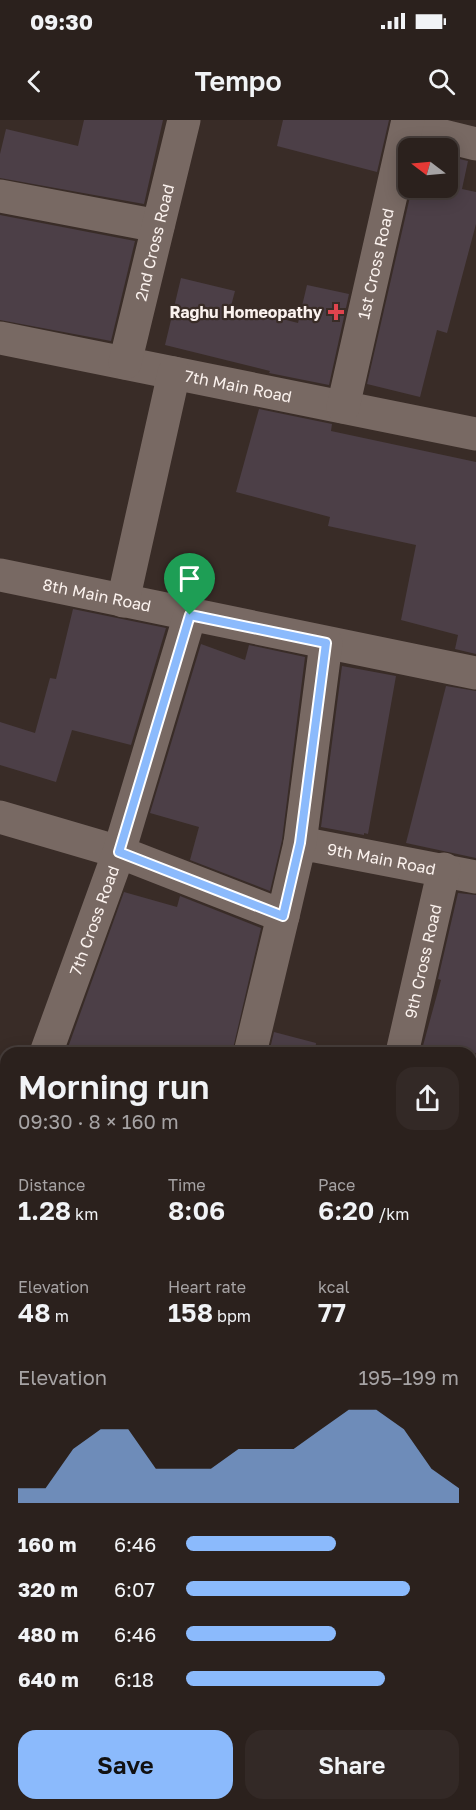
<!DOCTYPE html>
<html lang="en">
<head>
<meta charset="utf-8">
<style>
	:root { --surface:#2b211d; --page:#332926; --text:#f1f3f6; --muted:#a6a3a4; --line:#473e3b; --accent:#8bbafc }
	body { margin:0; font-family:"Golos Text",sans-serif; background:var(--page); color:var(--text); height:100vh; display:flex; flex-direction:column; font-size:22px; white-space:nowrap }
	* { box-sizing:border-box; margin:0 }
	p { font-size:20px; color:var(--muted) }
	.icon { flex:none; width:33px; height:33px; fill:none; stroke:currentColor; stroke-width:2; stroke-linecap:round; stroke-linejoin:round }
	.map { position:relative; flex:1; overflow:hidden }
	.drawer { position:absolute; left:0px; top:927px; width:477px; height:764px; display:flex; flex-direction:column; background:var(--surface); border-radius:18px 18px 0 0; box-shadow:0 3px 15px #0003,0 0 0 2px var(--line) }
	.drawer>* { flex:none }
	.needle { width:39px; rotate:286deg }
	.controls { position:absolute; left:398px; top:18px; display:grid; gap:12px }
	.controls a { display:grid; place-items:center; width:60px; height:60px; border-radius:12px; background:var(--surface); box-shadow:0 3px 15px #0003,0 0 0 2px var(--line); font-size:30px }
	.pin { position:absolute; display:grid; place-items:center; width:51px; height:51px; color:#fff; margin:-62px -26px; border-radius:50% 50% 50% 0; rotate:-45deg; box-shadow:0 0 6px #0007 }
	.pin .icon { rotate:45deg }
	.round { display:grid; place-items:center; flex:none; width:63px; height:63px; border-radius:18px; background:var(--page) }
	.overview { display:flex; align-items:center; justify-content:space-between; height:102px; padding:0 18px }
	h1 { font-size:33px; font-weight:600; line-height:45px }
	.stats { display:grid; grid-template-columns:repeat(3,1fr); gap:9px; height:102px; padding:6px 18px }
	.stats div { display:grid; align-content:center }
	.stats b { font-size:26px; font-weight:600 }
	.stats small { font-size:16px; font-weight:400 }
	.stats p { font-size:16px }
	.chart { height:168px; padding:12px 18px }
	.chart p { display:flex; justify-content:space-between }
	.chart svg { width:100%; height:108px; margin-top:6px; fill:var(--accent); opacity:.7 }
	.action { display:flex; gap:12px; margin-top:auto; padding:12px 18px }
	.action a { flex:1; height:69px; border-radius:18px; background:var(--accent); color:#111; font-size:24px; font-weight:600; line-height:69px; text-align:center }
	.action a+a { background:var(--page); color:var(--text) }
	ul { padding:0 18px; list-style:none; font-size:20px }
	li { display:grid; grid-template-columns:96px 72px 1fr; align-items:center; height:45px }
	li i { height:15px; border-radius:8px; background:var(--accent) }
	.status { display:flex; justify-content:space-between; align-items:center; height:42px; padding:0 30px; background:var(--surface); direction:ltr }
	.status svg { height:16px; fill:currentColor }
	header { display:flex; justify-content:space-between; align-items:center; height:78px; padding:0 18px; background:var(--surface); font-size:27px; font-weight:600 }
	.map>svg:first-child { display:block }
</style>
</head>
<body>
<div class="status"><b>09:30</b><svg viewBox="0 0 49 12"><path d="M0 12V9h3v3zM5 12V6h3v6zM10 12V3h3v9zM15 12V0h3v12zM26 1h20v11H26zM47 4h2v5h-2z"/></svg></div>
<header><svg class="icon" aria-label="back" viewBox="0 0 24 24"><path d="M15 5l-7 7 7 7"/></svg>Tempo<svg class="icon" aria-label="search" viewBox="0 0 24 24"><circle cx="10" cy="10" r="6"/><path d="M15 15l6 6"/></svg></header>
<div class="map">
<svg width="476" height="1690" viewBox="0 0 476 1690">
	<rect width="100%" height="100%" fill="#392c27"/>
	<g fill="#4c3f47">
		<polygon points="84,0 163,0 144,84 0,58 0,34 6,9 78,26"/>
		<polygon points="283,0 389,0 377,52 277,26"/>
		<polygon points="447,36 468,41 462,69 476,72 476,104 447,213 437,210 420,277 367,264 412,68 447,68"/>
		<polygon points="0,95 135,121 111,221 0,200"/>
		<polygon points="181,158 235,171 231,186 298,203 307,165 349,174 329,265 269,253 270,251 165,225"/>
		<polygon points="259,289 332,304 331,311 476,342 476,534 455,529 458,515 401,500 416,425 328,406 330,397 236,372"/>
		<polygon points="73,489 166,508 131,625 72,610 56,662 0,645 0,602 35,613 50,558 56,559"/>
		<polygon points="201,524 245,540 249,525 305,537 282,720 270,771 190,740 199,707 150,693"/>
		<polygon points="342,546 396,556 368,714 364,713 364,715 321,707"/>
		<polygon points="446,566 476,571 476,738 406,723"/>
		<polygon points="124,772 177,787 180,776 261,808 232,933 66,933"/>
		<polygon points="458,773 476,775 476,933 421,933 441,860 438,859"/>
		<polygon points="274,912 316,923 315,933 269,933"/>
	</g>
	<g fill="none" stroke-linecap="round" stroke-linejoin="round">
		<g stroke="#786963" stroke-width="33">
			<polyline points="407,7 476,24"/>
			<polyline points="0,76 158,106"/>
			<path id="s1" d="M 0,218 L 476,314"/>
			<path id="s2" d="M 125,243 L 184,0"/>
			<path id="s3" d="M 343,287 L 408,0"/>
			<path id="s4" d="M 0,455 L 476,553"/>
			<polyline points="123,481 174,253"/>
			<path id="s5" d="M 0,697 L 119,732 L 283,796 L 300,723 L 476,757"/>
			<polyline points="300,723 326,523"/>
			<path id="s6" d="M 46,933 L 119,732 L 190,495"/>
			<polyline points="250,933 283,796"/>
			<path id="s7" d="M 402,933 L 444,749"/>
			<polyline points="471,992 476,993"/>
			<polyline points="0,1054 6,1039"/>
			<polyline points="471,1182 476,1184"/>
			<polyline points="471,1404 476,1405"/>
			<polyline points="0,1413 6,1415"/>
			<polyline points="0,1586 2,1587"/>
			<polyline points="471,1602 476,1603"/>
			<polyline points="128,1684 146,1690"/>
		</g>
		<g stroke="#786963" stroke-width="33">
			<polyline points="471,1375 476,1371"/>
			<polyline points="0,1690 10,1684"/>
		</g>
	</g>
	<g fill="none" stroke-linecap="round" stroke-linejoin="round">
		<defs>
			<polygon id="route" points="190,495 326,523 300,723 283,796 119,732"/>
		</defs>
		<use href="#route" stroke="#fff" stroke-width="12"/>
		<use href="#route" stroke="#8bbafc" stroke-width="8"/>
	</g>
	<path fill="#e0444e" stroke="#392c27" stroke-width="2" d="M333 183h6v6h6v6h-6v6h-6v-6h-6v-6h6z"/>
	<g text-anchor="middle" dominant-baseline="central" stroke-width="4.5" stroke-linejoin="round" paint-order="stroke">
		<g font-size="16" fill="#fbf2ee" stroke="#392c27">
			<text stroke="none"><textPath href="#s2" startOffset="124">2nd Cross Road</textPath></text>
			<text stroke="none"><textPath href="#s3" startOffset="147">1st Cross Road</textPath></text>
			<text stroke="none"><textPath href="#s1" startOffset="243">7th Main Road</textPath></text>
			<text stroke="none"><textPath href="#s4" startOffset="99">8th Main Road</textPath></text>
			<text stroke="none"><textPath href="#s5" startOffset="458">9th Main Road</textPath></text>
			<text stroke="none"><textPath href="#s6" startOffset="141">7th Cross Road</textPath></text>
			<text stroke="none"><textPath href="#s7" startOffset="94">9th Cross Road</textPath></text>
		</g>
		<g font-size="16" font-weight="bold" fill="#fbf2ee" stroke="#392c27" text-anchor="end">
			<text x="322" y="192">Raghu Homeopathy</text>
		</g>
	</g>
</svg>
<div class="controls">
<a><svg class="needle" viewBox="-14 -14 28 28"><path d="M0-13l5 13h-10z" fill="#e53935"/><path d="M0 13l5-13h-10z" fill="#a6a3a4"/></svg></a>
</div>
<div class="pin" style="left:190px;top:495px;background:#1e9e55"><svg class="icon" aria-label="arrive" viewBox="0 0 24 24"><path d="M6 21V4h12l-3 4 3 4H6"/></svg></div>
<section class="drawer">
<div class="overview"><div><h1>Morning run</h1><p>09:30 · 8 × 160 m</p></div><a class="round"><svg class="icon" aria-label="share" viewBox="0 0 24 24"><path d="M12 15V3M7 8l5-5 5 5M5 13v7h14v-7"/></svg></a></div>
<div class="stats">
<div><p>Distance</p><b>1.28<small> km</small></b></div>
<div><p>Time</p><b>8:06</b></div>
<div><p>Pace</p><b>6:20<small> /km</small></b></div>
</div>
<div class="stats">
<div><p>Elevation</p><b>48<small> m</small></b></div>
<div><p>Heart rate</p><b>158<small> bpm</small></b></div>
<div><p>kcal</p><b>77</b></div>
</div>
<div class="chart"><p><span>Elevation</span>195–199 m</p>
<svg viewBox="0 0 160 44" preserveAspectRatio="none"><path d="M0 44V38L10 38L20 22L30 14L40 14L50 30L60 30L70 30L80 22L90 22L100 22L110 14L120 6L130 6L140 14L150 30L160 38V44z"/></svg>
</div>
<ul>
<li><b>160 m</b>6:46<i style="width:55%"></i></li>
<li><b>320 m</b>6:07<i style="width:82%"></i></li>
<li><b>480 m</b>6:46<i style="width:55%"></i></li>
<li><b>640 m</b>6:18<i style="width:73%"></i></li>
</ul>
<div class="action"><a>Save</a><a>Share</a></div>
</section>
</div>
</body>
</html>
